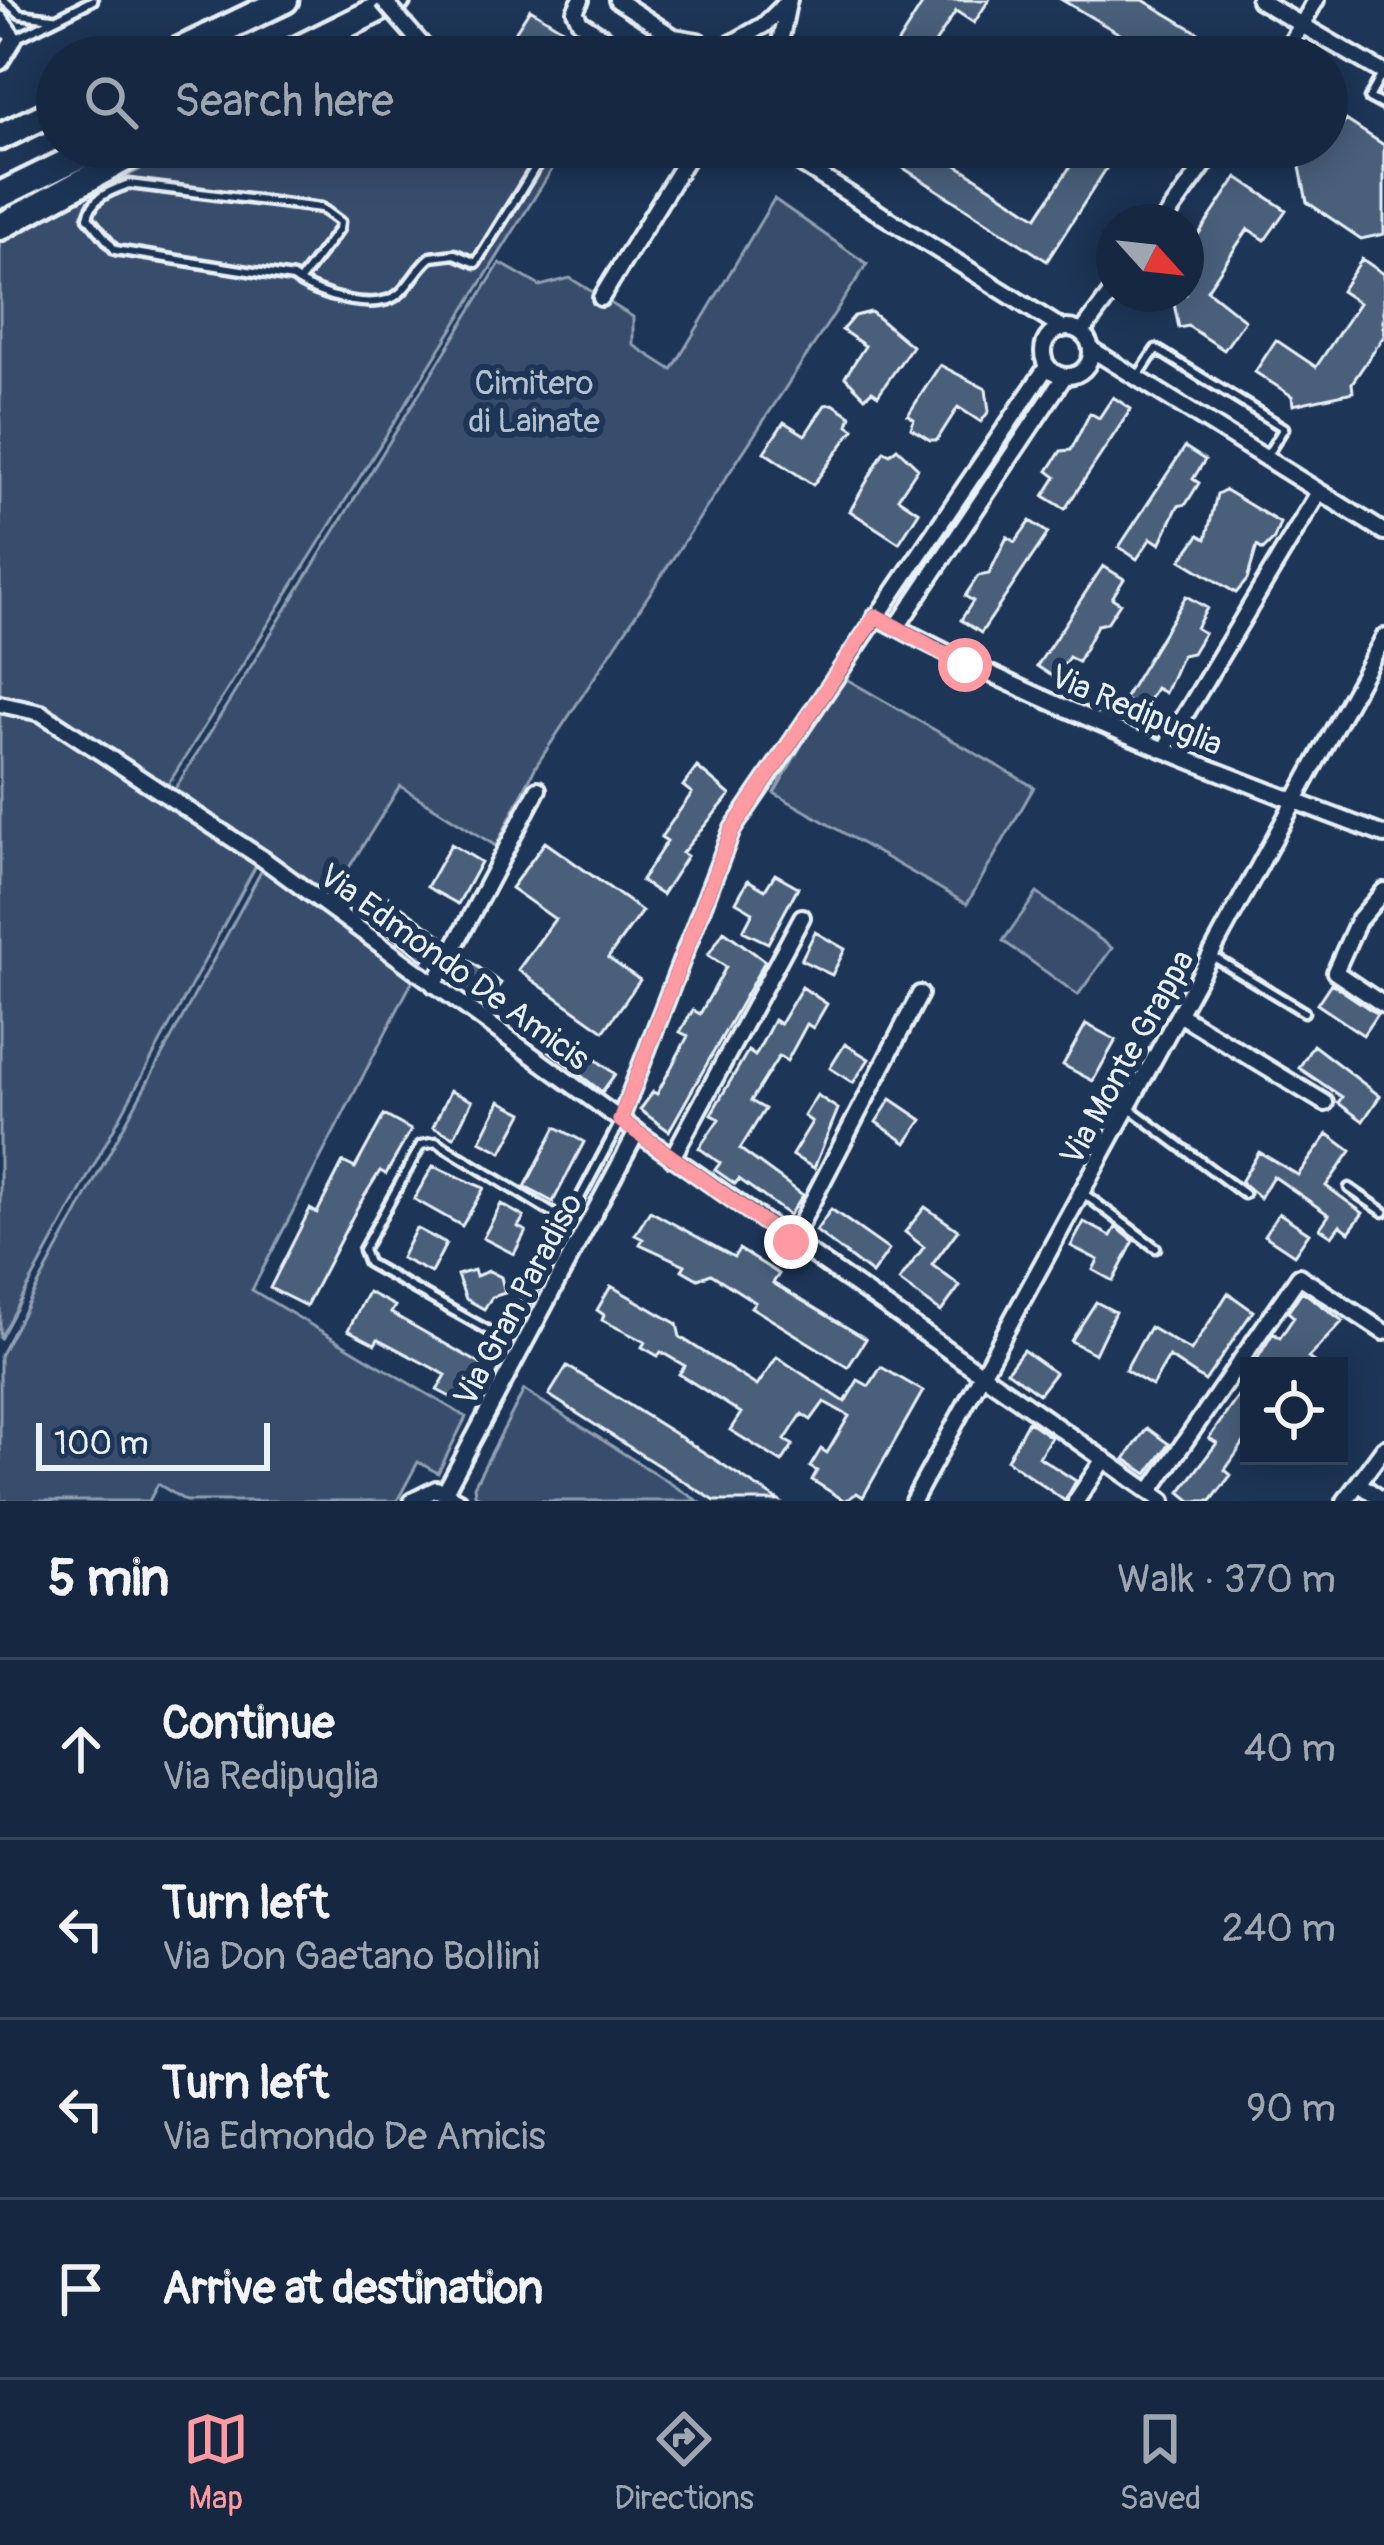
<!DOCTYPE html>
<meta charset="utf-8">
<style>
:root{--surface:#162841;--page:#23344c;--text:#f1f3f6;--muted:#9ea6b1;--line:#35445a;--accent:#ff9aa2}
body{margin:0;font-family:Pangolin,sans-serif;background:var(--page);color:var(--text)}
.controls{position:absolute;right:36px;bottom:36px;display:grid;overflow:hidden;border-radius:0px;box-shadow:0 6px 30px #0003}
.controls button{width:108px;height:108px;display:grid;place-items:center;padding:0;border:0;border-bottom:3px solid var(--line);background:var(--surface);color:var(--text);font:60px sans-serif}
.compass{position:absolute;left:1096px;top:204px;width:108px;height:108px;border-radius:50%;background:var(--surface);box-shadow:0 6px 30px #0003;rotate:117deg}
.scale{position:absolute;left:36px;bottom:30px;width:234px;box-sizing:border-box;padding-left:12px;border:6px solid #e8f1f8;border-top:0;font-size:33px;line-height:42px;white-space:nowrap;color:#e8f1f8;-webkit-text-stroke:9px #1d3557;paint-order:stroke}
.stop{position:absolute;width:36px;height:36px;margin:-27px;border:9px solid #ff9aa2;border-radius:50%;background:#fff}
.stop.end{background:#ff9aa2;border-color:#fff;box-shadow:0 3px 12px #0008}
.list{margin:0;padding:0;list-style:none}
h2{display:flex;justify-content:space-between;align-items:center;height:156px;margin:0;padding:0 48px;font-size:51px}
h2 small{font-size:39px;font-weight:400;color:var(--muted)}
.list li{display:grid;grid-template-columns:78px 1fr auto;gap:36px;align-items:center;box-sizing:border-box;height:180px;padding:0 48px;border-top:3px solid var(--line)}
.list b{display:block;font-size:45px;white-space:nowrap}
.list p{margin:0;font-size:39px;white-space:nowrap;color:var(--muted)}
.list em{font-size:39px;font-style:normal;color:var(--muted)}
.icon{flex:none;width:66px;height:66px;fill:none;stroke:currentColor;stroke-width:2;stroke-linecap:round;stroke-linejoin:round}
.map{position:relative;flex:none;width:1384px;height:1501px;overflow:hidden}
.search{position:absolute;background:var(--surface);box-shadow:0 6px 30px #0003;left:36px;right:36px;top:36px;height:132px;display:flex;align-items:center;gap:30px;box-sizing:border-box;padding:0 42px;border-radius:66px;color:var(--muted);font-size:45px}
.sheet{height:876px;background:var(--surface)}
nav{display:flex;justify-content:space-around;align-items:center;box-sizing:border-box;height:168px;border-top:3px solid var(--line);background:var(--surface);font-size:33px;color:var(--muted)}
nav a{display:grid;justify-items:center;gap:6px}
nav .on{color:var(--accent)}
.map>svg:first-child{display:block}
.green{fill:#374d6c;stroke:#909fb2;stroke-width:3}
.building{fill:#495e7a;stroke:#e8f1f8;stroke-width:3}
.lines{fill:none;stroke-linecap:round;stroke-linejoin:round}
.lane-casing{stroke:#e8f1f8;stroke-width:15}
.street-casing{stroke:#e8f1f8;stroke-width:22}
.highway-casing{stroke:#e8f1f8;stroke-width:33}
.lane{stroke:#1d3557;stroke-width:6}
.street{stroke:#1d3557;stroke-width:14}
.highway{stroke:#1d3557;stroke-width:24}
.street-bridge-casing{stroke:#e8f1f8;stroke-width:22;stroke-linecap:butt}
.street-bridge{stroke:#1d3557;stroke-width:14}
.route{stroke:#ff9aa2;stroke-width:15}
.labels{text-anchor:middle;stroke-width:12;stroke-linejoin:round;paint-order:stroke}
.park-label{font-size:33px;fill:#b3c0ce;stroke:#1d3557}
.street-label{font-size:33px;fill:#e8f1f8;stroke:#1d3557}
</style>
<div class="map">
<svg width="1384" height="1501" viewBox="0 0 1384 1501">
<rect width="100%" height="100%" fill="#1d3557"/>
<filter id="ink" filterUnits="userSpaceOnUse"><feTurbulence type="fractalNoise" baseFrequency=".00833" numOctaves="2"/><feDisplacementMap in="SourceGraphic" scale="24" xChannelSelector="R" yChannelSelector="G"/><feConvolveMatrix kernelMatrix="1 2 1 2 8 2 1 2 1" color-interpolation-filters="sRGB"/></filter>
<g filter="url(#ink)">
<path class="green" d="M184 147H566L161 796 258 862 0 1339V241Z
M774 199 867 264 536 766 496 846 400 786 330 898 175 789 500 263 540 286 570 278 633 317V345L672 370Z
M841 676 1034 787 967 904 774 793Z
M264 866 415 976 252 1290 466 1417 438 1473 418 1462 397 1501H186L158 1484 149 1501H0V1356Z
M1037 893 1112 948 1078 995 1003 941Z
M524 1390 698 1501H486L475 1494 474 1486Z"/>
<path class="building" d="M925 0H989L974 23 956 11 926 57H889Z
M1062 0H1143L1239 57H1159Z
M530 9 608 57 503 51Z
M1346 120 1384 145V234L1361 239 1307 202 1296 147H1327V133L1339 130Z
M871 147H929L1037 217 1083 147H1120L1047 261Z
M1237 177 1286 210 1265 240 1248 229 1207 290 1245 320 1224 350 1188 326 1179 328 1172 294H1186V253Z
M1362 259 1384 274V336L1352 383 1353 392 1293 405 1292 396 1255 372 1276 340 1316 367 1359 303 1341 291Z
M871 312 912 346 878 395 872 391 865 397 845 377 865 346 842 330 854 316Z
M940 365 986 389 989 411 981 422 958 407 937 440H930L911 428 914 419 908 415Z
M1113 397 1131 409 1065 509 1044 496 1056 477 1048 471 1061 451 1071 450 1090 413 1099 418Z
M833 404 851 416 848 425 854 429 813 485 764 452 784 422 805 435 825 405Z
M1185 447 1205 460 1193 479 1199 483 1186 504 1178 506 1160 544 1151 538 1137 559 1119 547Z
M897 448 918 468 898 498 919 512 899 543 850 511 884 451 890 454Z
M1225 490 1280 523 1274 539 1263 550 1257 546 1247 580 1236 593 1181 560 1199 535 1206 539 1217 494Z
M1030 521 1048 533 981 633 961 620 973 601 965 596 978 576 989 574 1007 537 1015 542Z
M1103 566 1124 579 1112 598 1120 603 1107 623 1097 625 1078 662 1069 657 1055 678 1037 666Z
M1186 596 1207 608 1196 628 1204 633 1192 653 1182 655 1165 693 1156 688 1143 710 1124 699Z
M697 767 730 795 682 853 687 856 662 895 641 881 667 841 661 837 692 793 683 786Z
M545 842 642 911 608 958 640 980 604 1031 518 970 555 919 511 888Z
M451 844 481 862 458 904 427 887Z
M775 874 798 887 768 943 743 931 753 912 736 902 748 880 765 890Z
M387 896 441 935 423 960 369 919Z
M724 931 765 961 669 1131 640 1110 653 1092 657 1094 688 1036 680 1032 693 1010 700 1014 726 967 708 955Z
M815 932 845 949 832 975 801 960Z
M464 957 501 983 488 1001 451 976Z
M1331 983 1377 1014 1363 1035 1317 1004Z
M802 987 827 1004 813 1028 807 1024 787 1061 779 1056 751 1101 765 1109 740 1149 803 1195 789 1215 739 1179 735 1184 715 1170 720 1163 699 1148 719 1119 711 1114 748 1051 755 1056 774 1020 780 1024Z
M1086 1024 1116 1040 1093 1081 1063 1065Z
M561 1033 615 1074 602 1092 549 1051Z
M845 1044 869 1059 853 1083 830 1068Z
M1313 1045 1380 1096 1363 1121 1338 1103 1342 1097 1299 1068Z
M450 1091 472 1101 454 1137 433 1127Z
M817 1095 838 1109 814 1168 792 1155 812 1122 804 1116Z
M891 1099 922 1120 906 1143 876 1122Z
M500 1101 523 1113 502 1152 480 1141Z
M384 1115 411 1130 386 1174 380 1171 357 1208 306 1306 270 1288 310 1209 317 1213 343 1162 355 1168Z
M556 1127 584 1142 553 1202 525 1187Z
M1328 1134 1351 1151 1326 1186 1363 1213 1349 1232 1340 1225 1332 1236 1320 1228 1329 1215 1273 1176 1260 1198 1241 1182 1259 1152 1298 1175Z
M433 1166 484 1188 462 1226 414 1199Z
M501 1204 524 1217 518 1227 526 1231 514 1254 483 1238Z
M925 1207 958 1230 932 1265 960 1286 941 1312 899 1281 924 1247 905 1232Z
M831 1209 889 1250 872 1274 816 1231Z
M650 1211 734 1257 739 1249 779 1274 773 1283 866 1339 848 1367 751 1307 755 1302 711 1274 698 1279 682 1270 685 1265 640 1244 643 1239 635 1235Z
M1279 1213 1309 1233 1294 1255 1264 1235Z
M1084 1222 1111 1236 1116 1227 1134 1241 1113 1281 1093 1270 1098 1260 1071 1246Z
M416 1228 446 1244 431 1273 401 1258Z
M474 1270 476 1276 489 1271 501 1277 505 1293 492 1297 484 1309 466 1299 457 1275Z
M611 1286 677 1324 680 1337 757 1386 777 1357 845 1402 858 1380 869 1386 881 1367 923 1391 863 1497 857 1493 845 1501 812 1480 817 1471 810 1467 821 1449 827 1453 849 1416 824 1402 811 1420 802 1414 785 1440 793 1445 782 1462 730 1430 741 1413 679 1374 685 1366 661 1352 658 1356 642 1347 645 1342 602 1320 604 1315 597 1310Z
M1302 1291 1343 1321 1308 1358 1320 1366H1253L1273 1333 1280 1338 1294 1317 1288 1312Z
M368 1292 395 1306 391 1313 484 1366 464 1404 437 1390 446 1375 378 1339 375 1344 348 1330Z
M1228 1293 1253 1311 1205 1381 1169 1357 1152 1386 1125 1370 1150 1327 1191 1351Z
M1096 1302 1115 1312 1095 1354 1071 1341Z
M1023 1350 1055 1373 1039 1394 1007 1371Z
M567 1366 677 1435 779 1501H715L648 1459 549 1395Z
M1249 1381V1435L1225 1470 1231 1475 1211 1501H1191L1180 1492 1217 1443 1209 1438Z
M1028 1421 1051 1437 1039 1457 1076 1481 1065 1501 1007 1460Z
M1147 1428 1169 1444 1147 1474 1125 1459Z"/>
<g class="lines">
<g class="lane-casing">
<path id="lane" d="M4 0 20 14 53 18
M17 38 93 0
M1381 76 1369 98 1384 106
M299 282 339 229 340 222 321 208 129 184C110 191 93 196 88 217L115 250 293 278C315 295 377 314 400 293 412 282 418 267 431 257L455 254 476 263 548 147
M1138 376 1156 349 1284 428 1267 455
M1212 956 1304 1012
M1129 1108 1244 1194
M1349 1188 1384 1212
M1083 1193 1156 1248
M567 1222 436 1142 421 1145 363 1250 368 1263 491 1332H509L619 1124"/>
</g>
<g class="street-casing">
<path id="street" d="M581 0 575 11 580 22 634 57
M617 0 674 37 698 41 714 52
M1259 0 1384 73
M0 19 14 39 0 62
M737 43 769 57
M711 55 764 25 789 0
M670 57 674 37
M777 57 788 3
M1283 57 1316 0
M774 147 1063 329
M1163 222 1217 147
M601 298 694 147
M1043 352a24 24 0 1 1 48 0a24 24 0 1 1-48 0Z
M1083 331 1114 289
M1091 349 1384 532
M876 616C1038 704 1211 770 1384 835
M897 627 1064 377
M0 704 41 713 263 859 637 1132 1163 1501
M1164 750 1319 492
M1384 891 1358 921 1335 972 1384 1005
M434 985 538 789
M1180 1015 1325 1103
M620 1120 732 830 1046 368
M672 1158 802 917
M791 1242 920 994
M1358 1483 1384 1501
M445 1492 637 1132
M1150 1492 1299 1276 1384 1332
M412 1501 436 1489 459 1501
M913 1501 1384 637
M1076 1501 1104 1459
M1345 1501 1384 1448"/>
</g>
<g class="highway-casing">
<path id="highway" d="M166 57 285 0
M282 57 397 0
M0 137 57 110
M0 195 98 147
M0 227 146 147"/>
</g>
<use href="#lane" class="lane"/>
<use href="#street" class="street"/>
<use href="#highway" class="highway"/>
<g class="street-bridge-casing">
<path id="street-bridge" d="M383 0 432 56"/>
</g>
<use href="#street-bridge" class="street-bridge"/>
</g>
</g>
<g class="lines" filter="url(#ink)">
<path class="route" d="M791 1242 620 1120 732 830 876 616 965 665"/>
</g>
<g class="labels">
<g class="park-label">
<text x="534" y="394">Cimitero<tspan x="534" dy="38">di Lainate</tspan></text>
</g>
<g class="street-label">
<text transform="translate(1137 709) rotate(23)" y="12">Via Redipuglia</text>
<text transform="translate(455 966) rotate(36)" y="12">Via Edmondo De Amicis</text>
<text transform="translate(1126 1057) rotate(-61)" y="12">Via Monte Grappa</text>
<text transform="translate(517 1299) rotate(-62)" y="12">Via Gran Paradiso</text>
</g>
</g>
</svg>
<div class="controls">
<button><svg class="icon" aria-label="locate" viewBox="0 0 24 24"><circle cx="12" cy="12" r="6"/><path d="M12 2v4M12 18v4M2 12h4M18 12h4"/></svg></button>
</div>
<svg class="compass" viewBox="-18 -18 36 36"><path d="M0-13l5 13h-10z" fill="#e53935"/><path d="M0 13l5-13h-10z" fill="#9ea6b1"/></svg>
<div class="scale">100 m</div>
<div class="stop" style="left:965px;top:665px"></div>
<div class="stop end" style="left:791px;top:1242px"></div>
<div class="search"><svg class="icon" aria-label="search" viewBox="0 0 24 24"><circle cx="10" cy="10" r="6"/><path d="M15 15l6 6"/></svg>Search here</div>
</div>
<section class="sheet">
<h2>5 min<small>Walk · 370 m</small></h2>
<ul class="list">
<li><svg class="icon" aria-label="ahead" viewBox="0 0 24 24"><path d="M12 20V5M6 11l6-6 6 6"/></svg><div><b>Continue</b><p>Via Redipuglia</p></div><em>40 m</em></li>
<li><svg class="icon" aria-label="left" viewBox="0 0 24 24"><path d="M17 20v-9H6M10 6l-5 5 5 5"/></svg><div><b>Turn left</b><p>Via Don Gaetano Bollini</p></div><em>240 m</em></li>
<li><svg class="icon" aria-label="left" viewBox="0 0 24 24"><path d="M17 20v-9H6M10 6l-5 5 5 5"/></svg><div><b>Turn left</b><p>Via Edmondo De Amicis</p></div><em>90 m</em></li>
<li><svg class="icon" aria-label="arrive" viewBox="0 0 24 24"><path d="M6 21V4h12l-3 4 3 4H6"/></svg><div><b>Arrive at destination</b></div></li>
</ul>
</section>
<nav>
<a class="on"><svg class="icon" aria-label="map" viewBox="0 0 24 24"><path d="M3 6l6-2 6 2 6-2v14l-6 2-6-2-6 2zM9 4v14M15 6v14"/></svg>Map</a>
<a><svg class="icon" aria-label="directions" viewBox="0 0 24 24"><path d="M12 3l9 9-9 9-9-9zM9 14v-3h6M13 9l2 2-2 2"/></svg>Directions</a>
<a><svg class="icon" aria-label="saved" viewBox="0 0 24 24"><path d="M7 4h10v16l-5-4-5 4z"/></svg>Saved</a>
</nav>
